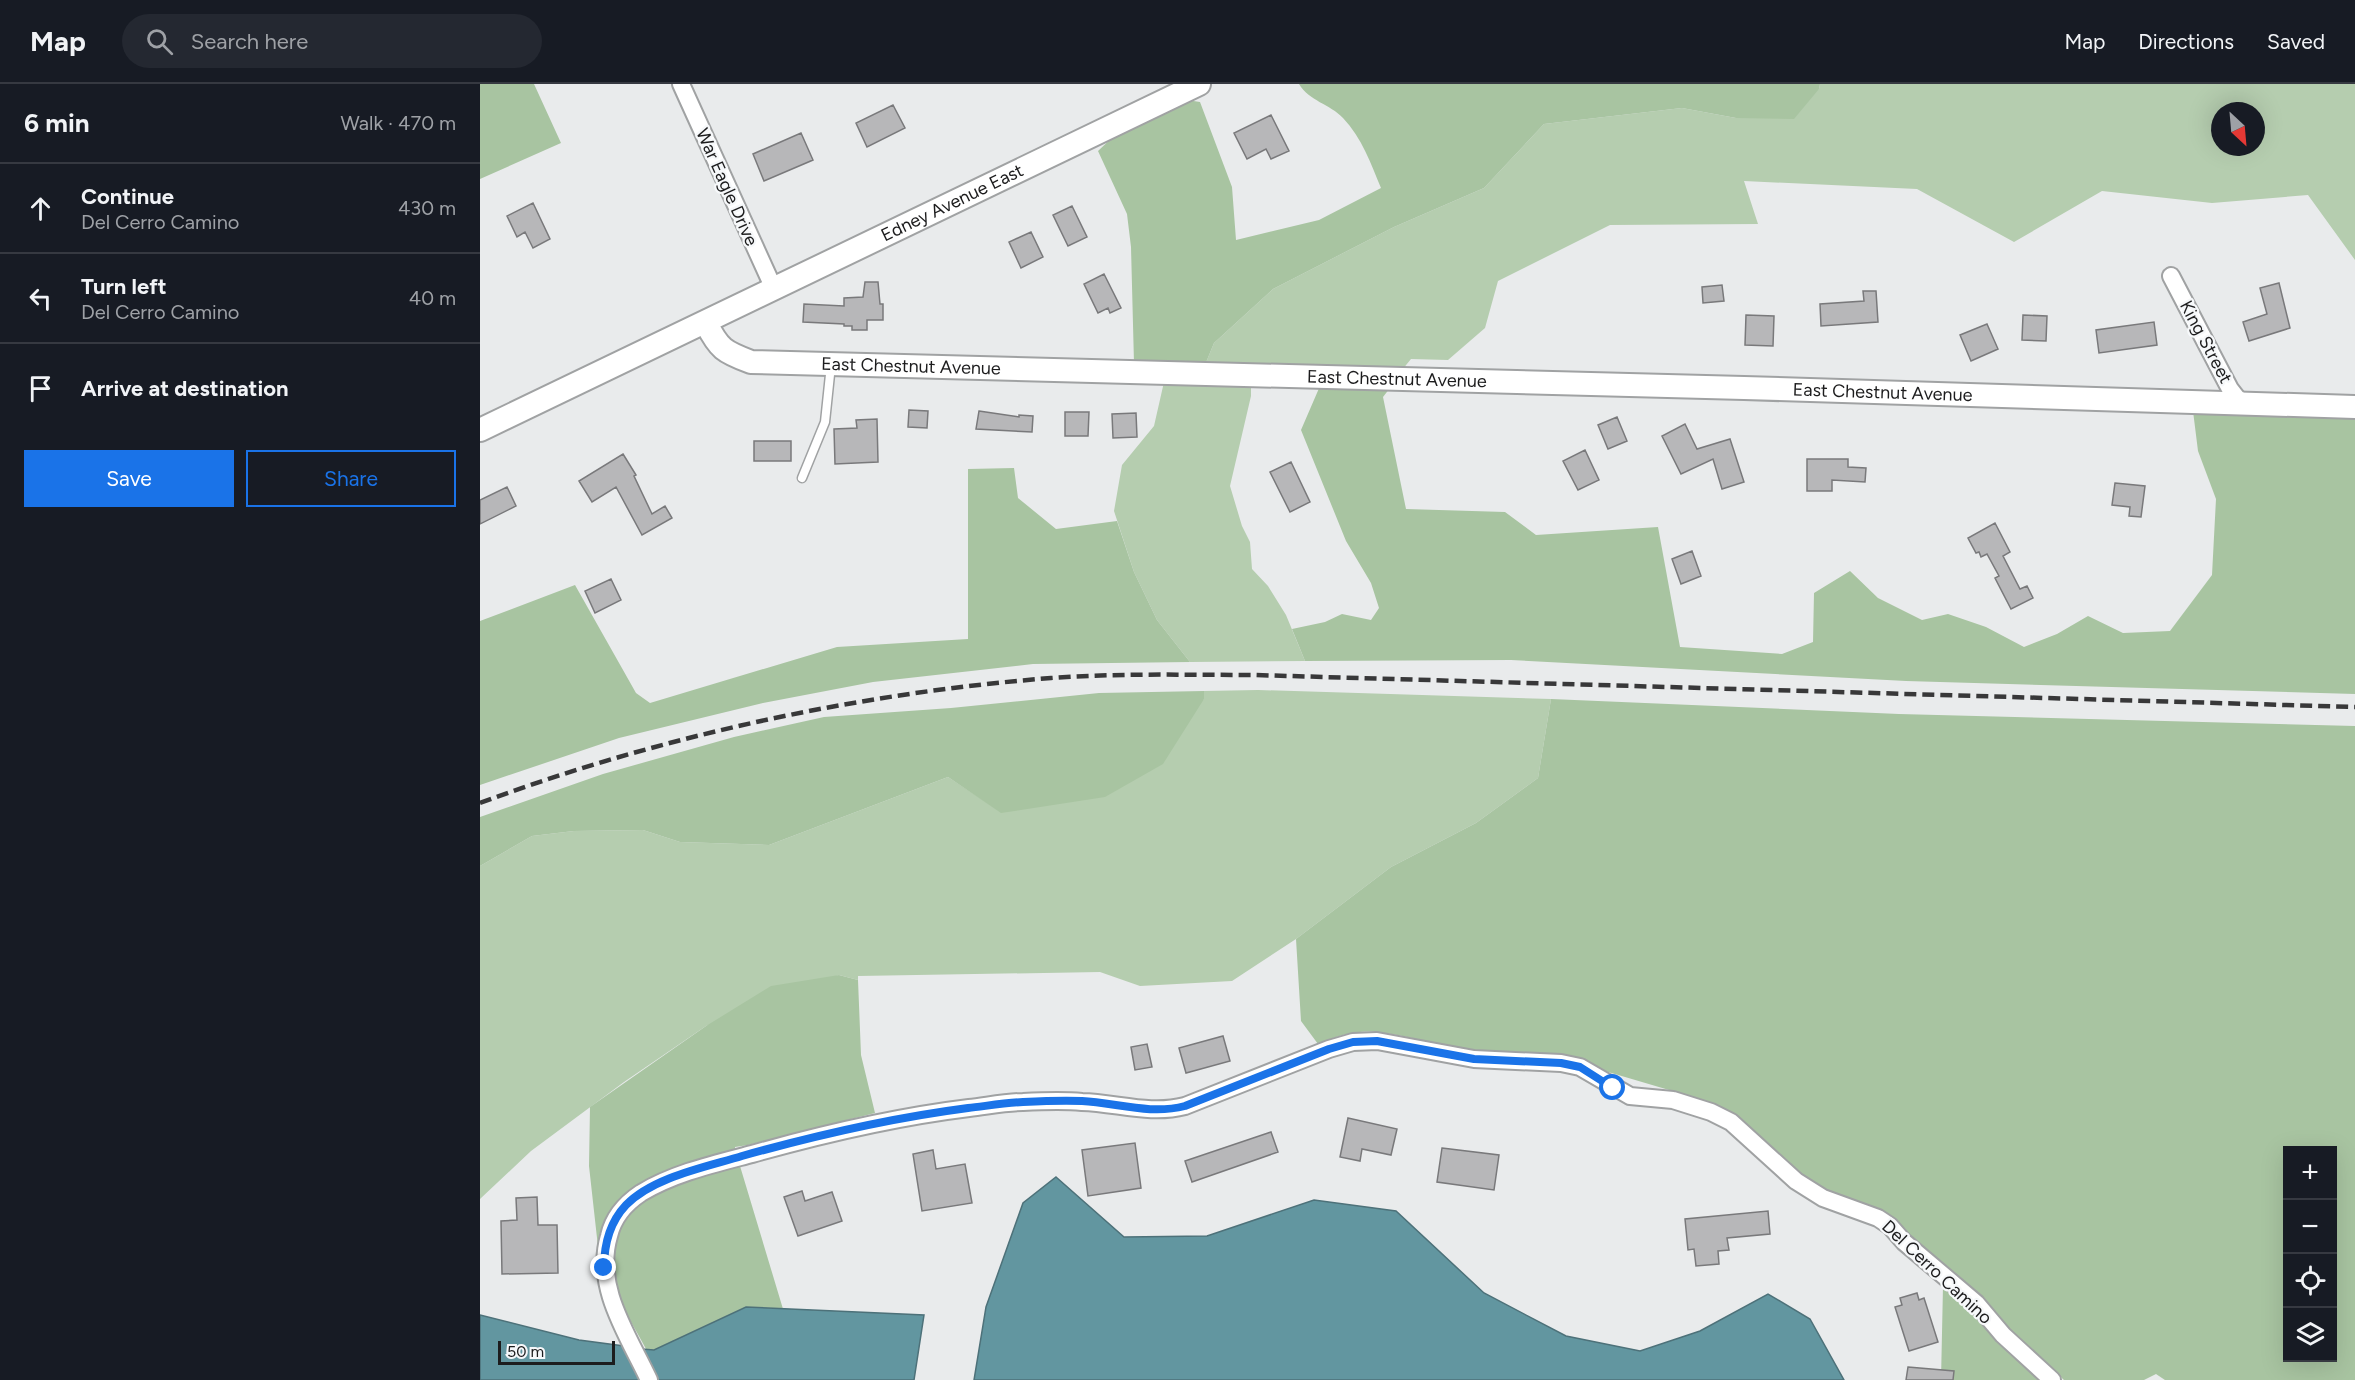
<!DOCTYPE html>
<meta charset="utf-8">
<style>
:root{--surface:#171b24;--page:#242831;--text:#f1f3f6;--muted:#9ea1a6;--line:#363941;--accent:#1a73e8}
body{margin:0;font-family:Figtree,sans-serif;background:var(--page);color:var(--text)}
.controls{position:absolute;right:18px;bottom:18px;display:grid;overflow:hidden;border-radius:0px;box-shadow:0 6px 24px #0002}
.controls button{width:54px;height:54px;display:grid;place-items:center;padding:0;border:0;border-bottom:2px solid var(--line);background:var(--surface);color:var(--text);font:30px sans-serif}
.compass{position:absolute;left:1731px;top:18px;width:54px;height:54px;border-radius:50%;background:var(--surface);box-shadow:0 6px 24px #0002;rotate:154deg}
.scale{position:absolute;left:18px;bottom:15px;width:117px;box-sizing:border-box;padding-left:6px;border:3px solid #1c1c1d;border-top:0;font-size:16px;line-height:21px;white-space:nowrap;color:#1c1c1d;-webkit-text-stroke:4px #f6f8fa;paint-order:stroke}
.stop{position:absolute;width:18px;height:18px;margin:-14px;border:4px solid #1a73e8;border-radius:50%;background:#fff}
.stop.end{background:#1a73e8;border-color:#fff;box-shadow:0 2px 6px #0008}
.list{margin:0;padding:0;list-style:none}
h2{display:flex;justify-content:space-between;align-items:center;height:78px;margin:0;padding:0 24px;font-size:26px}
h2 small{font-size:20px;font-weight:400;color:var(--muted)}
.list li{display:grid;grid-template-columns:39px 1fr auto;gap:18px;align-items:center;box-sizing:border-box;height:90px;padding:0 24px;border-top:2px solid var(--line)}
.list b{display:block;font-size:22px;white-space:nowrap}
.list p{margin:0;font-size:20px;white-space:nowrap;color:var(--muted)}
.list em{font-size:20px;font-style:normal;color:var(--muted)}
.actions{display:flex;gap:12px;padding:18px 24px}
.actions a{flex:1;padding:14px 0;border:2px solid var(--accent);border-radius:0px;text-align:center;font-size:21px;color:var(--accent)}
.actions .main{background:var(--accent);color:#fff}
.icon{flex:none;width:33px;height:33px;fill:none;stroke:currentColor;stroke-width:2;stroke-linecap:round;stroke-linejoin:round}
.map{position:relative;flex:none;width:1875px;height:1296px;overflow:hidden}
header{display:flex;align-items:center;gap:36px;box-sizing:border-box;height:84px;padding:0 30px;background:var(--surface);border-bottom:2px solid var(--line)}
header strong{font-size:28px}
nav{display:flex;gap:33px;margin-inline-start:auto;font-size:21px}
.search{width:420px;height:54px;background:var(--page);display:flex;align-items:center;gap:15px;box-sizing:border-box;padding:0 21px;border-radius:33px;color:var(--muted);font-size:22px}
main{display:flex}
aside{flex:1;background:var(--surface)}
.map>svg:first-child{display:block}
.green{fill:#b5cdaf;fill-rule:evenodd}
.forest{fill:#a8c4a1;fill-rule:evenodd}
.water{fill:#6296a0;stroke:#4d7179;stroke-width:1.5}
.building{fill:#b7b7b9;stroke:#79797b;stroke-width:1.5}
.lines{fill:none;stroke-linecap:round;stroke-linejoin:round}
.lane-casing{stroke:#a0a2a3;stroke-width:11}
.street-casing{stroke:#a0a2a3;stroke-width:20}
.secondary-casing{stroke:#a0a2a3;stroke-width:26}
.lane{stroke:#fff;stroke-width:8}
.street{stroke:#fff;stroke-width:16}
.secondary{stroke:#fff;stroke-width:22}
.rail{stroke:#383839;stroke-width:4.5;stroke-dasharray:12 6;stroke-linecap:butt}
.route{stroke:#1a73e8;stroke-width:8}
.labels{text-anchor:middle;stroke-width:4.5;stroke-linejoin:round;paint-order:stroke}
.street-label{font-size:18px;fill:#1c1c1d;stroke:#f6f8fa}
</style>
<header>
<strong>Map</strong>
<div class="search"><svg class="icon" aria-label="search" viewBox="0 0 24 24"><circle cx="10" cy="10" r="6"/><path d="M15 15l6 6"/></svg>Search here</div>
<nav><a>Map</a><a>Directions</a><a>Saved</a></nav>
</header>
<main>
<aside>
<h2>6 min<small>Walk · 470 m</small></h2>
<ul class="list">
<li><svg class="icon" aria-label="ahead" viewBox="0 0 24 24"><path d="M12 20V5M6 11l6-6 6 6"/></svg><div><b>Continue</b><p>Del Cerro Camino</p></div><em>430 m</em></li>
<li><svg class="icon" aria-label="left" viewBox="0 0 24 24"><path d="M17 20v-9H6M10 6l-5 5 5 5"/></svg><div><b>Turn left</b><p>Del Cerro Camino</p></div><em>40 m</em></li>
<li><svg class="icon" aria-label="arrive" viewBox="0 0 24 24"><path d="M6 21V4h12l-3 4 3 4H6"/></svg><div><b>Arrive at destination</b></div></li>
</ul>
<div class="actions"><a class="main">Save</a><a>Share</a></div>
</aside>
<div class="map">
<svg width="1875" height="1296" viewBox="0 0 1875 1296">
<rect width="100%" height="100%" fill="#e9ebec"/>
<path class="green" d="M1340 0H1875V176L1828 111 1732 119 1622 107 1534 158 1437 105 1264 97 1278 140 1130 141 1018 197 1005 244 968 276 931 275 922 286 725 281 734 259 793 205 914 143 1004 104 1064 40 1202 24 1256 34 1339 5ZM1740 27H1776V63H1740Z
M684 298 771 300V312L750 402 762 442 770 458 772 485 788 502 806 531 825 577 710 578 677 536 654 488 634 427 642 381 674 342Z
M778 606 1071 615 1058 694 996 739 911 783 816 855 752 897 660 902 620 888 378 892V896L359 891 226 942 144 998 51 1067 0 1115V782L52 752 94 747 163 746 200 758 289 761 468 693 521 728 724 615V607Z"/>
<path class="forest" d="M0 0H54L81 59 0 95Z
M819 0H1340L1339 5 1314 35 1256 34 1202 24 1064 40 1004 104 914 143 793 205 734 259 725 281 654 279 651 163 647 130 618 67 636 50 707 16 720 18 752 103 756 156 839 136 901 104C891 80 882 54 863 34 850 20 829 17 819 0Z
M840 302 910 304 903 313 926 425 1025 428 1056 451 1178 443 1200 563 1302 570 1333 558 1334 509 1370 487 1398 514 1442 536 1468 530 1506 543 1544 563 1577 550 1608 532 1643 549 1690 547 1732 491 1736 415 1718 367 1713 327 1764 328 1770 332 1771 329 1875 332V610L1426 597 1031 576 825 577 812 545 845 538 862 530 891 536 899 524 891 499 866 457 821 346Z
M534 384 538 414 576 445 637 437 654 488 677 536 710 578 553 580 393 598 283 619 139 654 0 701V537L95 501 156 609 170 619 357 563 488 555V385Z
M724 607V615L683 680 625 713 521 729 468 693 289 761 200 758 163 746 94 747 52 752 0 782V733L123 690 254 653 344 633 471 624 619 609Z
M1071 615 1419 630 1875 642V1296H1685L1676 1290 1664 1296H1584L1529 1245 1500 1212 1429 1152 1413 1135 1399 1126 1348 1107 1314 1085 1254 1030 1233 1019 1118 985C1076 960 1037 973 992 966 960 962 928 951 896 948 877 946 856 952 838 960L821 937 816 855 911 783 996 739 1058 694ZM1808 1066H1852V1274H1808Z
M359 891 378 896 381 971 395 1029 268 1061 255 1063V1065C196 1082 132 1093 118 1163L109 1082 110 1023 226 942 291 902Z
M260 1082 303 1225 266 1223 174 1266 166 1265C157 1247 143 1227 137 1207 132 1193 132 1177 135 1162 145 1107 215 1095 260 1082Z
M1458 1197C1494 1228 1526 1264 1561 1296H1461L1463 1202Z"/>
<path class="water" d="M576 1093 644 1153 727 1152 834 1116 916 1127 1004 1209 1086 1252 1160 1267 1220 1247 1288 1210 1330 1235 1364 1296H494L506 1223 543 1119Z
M266 1223 444 1231 434 1296H178L163 1265 174 1266Z
M0 1231 99 1256 144 1262 160 1296H0Z"/>
<path class="building" d="M413 21 425 44 387 63 376 39Z
M791 31 809 67 791 75 786 65 767 75 754 49Z
M321 49 333 76 284 97 273 70Z
M53 119 70 155 53 164 45 148 37 153 27 132Z
M592 122 607 153 588 162 573 131Z
M551 148 563 173 541 184 529 158Z
M624 190 641 224 630 229 628 224 618 229 604 200Z
M385 198H398L400 220H403V236H387V246H372V242H364V240L323 238 324 220 364 222V214L383 213Z
M1799 199 1810 244 1769 257 1763 238 1787 230 1780 204Z
M1242 201 1244 217 1223 219 1222 203Z
M1383 207H1396L1398 238 1341 242 1340 220 1384 217Z
M1266 231 1294 232 1293 262 1265 261Z
M1543 231 1567 232 1566 257 1542 256Z
M1674 238 1677 261 1619 269 1616 246Z
M1507 240 1518 265 1491 277 1480 251Z
M429 326 448 327 447 344 428 343Z
M499 327 539 333V331L553 332 552 348 496 345Z
M585 328H609L608 352H585Z
M656 329 657 353 633 354 632 330Z
M1137 333 1147 357 1128 365 1118 341Z
M397 335 398 378 355 380 354 345 377 344 376 336Z
M1205 340 1217 365 1250 355 1264 398 1242 405 1233 375 1201 390 1182 352Z
M274 357H311V377H274Z
M1105 366 1119 396 1098 406 1083 377Z
M143 370 156 391 154 392 172 430 185 422 192 434 162 451 136 403 112 418 99 397Z
M1327 375H1368V383L1386 384 1385 398 1352 396V407H1327Z
M811 378 830 418 810 428 790 388Z
M1635 399 1665 402 1661 433 1649 432 1650 423 1632 421Z
M27 403 36 422 0 440V416Z
M1515 439 1530 468 1523 472 1540 505 1547 502 1553 514 1531 525 1515 494 1519 492 1507 470 1501 473 1499 468 1496 469 1488 454Z
M1212 467 1221 492 1201 500 1192 475Z
M131 495 141 516 115 529 105 507Z
M743 952 750 977 706 989 699 964Z
M667 960 672 983 655 986 651 963Z
M868 1034 917 1045 911 1071 882 1065 880 1077 860 1073Z
M791 1048 798 1068 712 1098 705 1077Z
M655 1059 661 1104 608 1112 602 1066Z
M962 1064 1019 1071 1014 1106 957 1098Z
M453 1066 456 1085 485 1080 492 1119 442 1127 433 1070Z
M322 1107 325 1117 352 1108 362 1137 318 1152 304 1113Z
M57 1113 58 1141H77L78 1189 22 1190 21 1137 37 1136 36 1114Z
M1288 1127 1290 1150 1247 1154 1249 1166 1238 1167 1239 1180 1216 1182 1214 1165 1208 1166 1205 1135Z
M1437 1209 1439 1216 1444 1214 1458 1258 1429 1267 1415 1223 1422 1221 1420 1214Z
M1428 1283 1474 1287 1473 1296H1426Z"/>
<g class="lines">
<g class="lane-casing">
<path id="lane" d="M322 394 345 338 351 281"/>
</g>
<g class="street-casing">
<path id="street" d="M201 0 294 205
M1691 192 1750 305 1757 314 1766 320
M169 1296C148 1251 114 1203 129 1152 133 1134 146 1119 161 1109 194 1089 234 1080 272 1070 343 1050 415 1033 489 1024 507 1022 525 1018 543 1018 562 1017 582 1016 602 1018 637 1019 670 1031 705 1022L849 965 873 958 897 957 994 975 1081 979 1100 983 1150 1012 1193 1016 1231 1028 1251 1038 1316 1097 1343 1114 1398 1134 1410 1142 1424 1158 1496 1219 1523 1251 1572 1296"/>
</g>
<g class="secondary-casing">
<g id="secondary">
<path id="s1" d="M226 239C239 265 244 268 271 278L1264 304 1875 323"/>
<path id="s2" d="M0 346 719 0"/>
</g>
</g>
<use href="#lane" class="lane"/>
<use href="#street" class="street"/>
<use href="#secondary" class="secondary"/>
<path class="rail" d="M0 719C180 652 379 609 571 594 639 589 707 591 775 591L1875 623"/>
</g>
<g class="lines">
<path class="route" d="M124 1184C124 1162 130 1138 146 1121 173 1093 226 1083 262 1072 337 1051 411 1034 488 1024 506 1022 525 1019 543 1018 562 1017 582 1016 602 1017 637 1019 670 1031 705 1022L849 965 873 958 897 957 994 975 1081 979 1100 983 1133 1004"/>
</g>
<g class="labels">
<g class="street-label">
<text transform="translate(247 103) rotate(66)" y="6">War Eagle Drive</text>
<text dy="6" stroke="none"><textPath href="#s2" startOffset="524">Edney Avenue East</textPath></text>
<text transform="translate(1726 258) rotate(62)" y="6">King Street</text>
<text dy="6" stroke="none"><textPath href="#s1" startOffset="222">East Chestnut Avenue</textPath></text>
<text dy="6" stroke="none"><textPath href="#s1" startOffset="708">East Chestnut Avenue</textPath></text>
<text dy="6" stroke="none"><textPath href="#s1" startOffset="1194">East Chestnut Avenue</textPath></text>
<text transform="translate(1457 1188) rotate(43)" y="6">Del Cerro Camino</text>
</g>
</g>
</svg>
<div class="controls">
<button>+</button>
<button>−</button>
<button><svg class="icon" aria-label="locate" viewBox="0 0 24 24"><circle cx="12" cy="12" r="6"/><path d="M12 2v4M12 18v4M2 12h4M18 12h4"/></svg></button>
<button><svg class="icon" aria-label="layers" viewBox="0 0 24 24"><path d="M12 4l9 5-9 5-9-5zM3 14l9 5 9-5"/></svg></button>
</div>
<svg class="compass" viewBox="-18 -18 36 36"><path d="M0-13l5 13h-10z" fill="#e53935"/><path d="M0 13l5-13h-10z" fill="#9ea1a6"/></svg>
<div class="scale">50 m</div>
<div class="stop" style="left:1133px;top:1004px"></div>
<div class="stop end" style="left:124px;top:1184px"></div>
</div>
</main>
